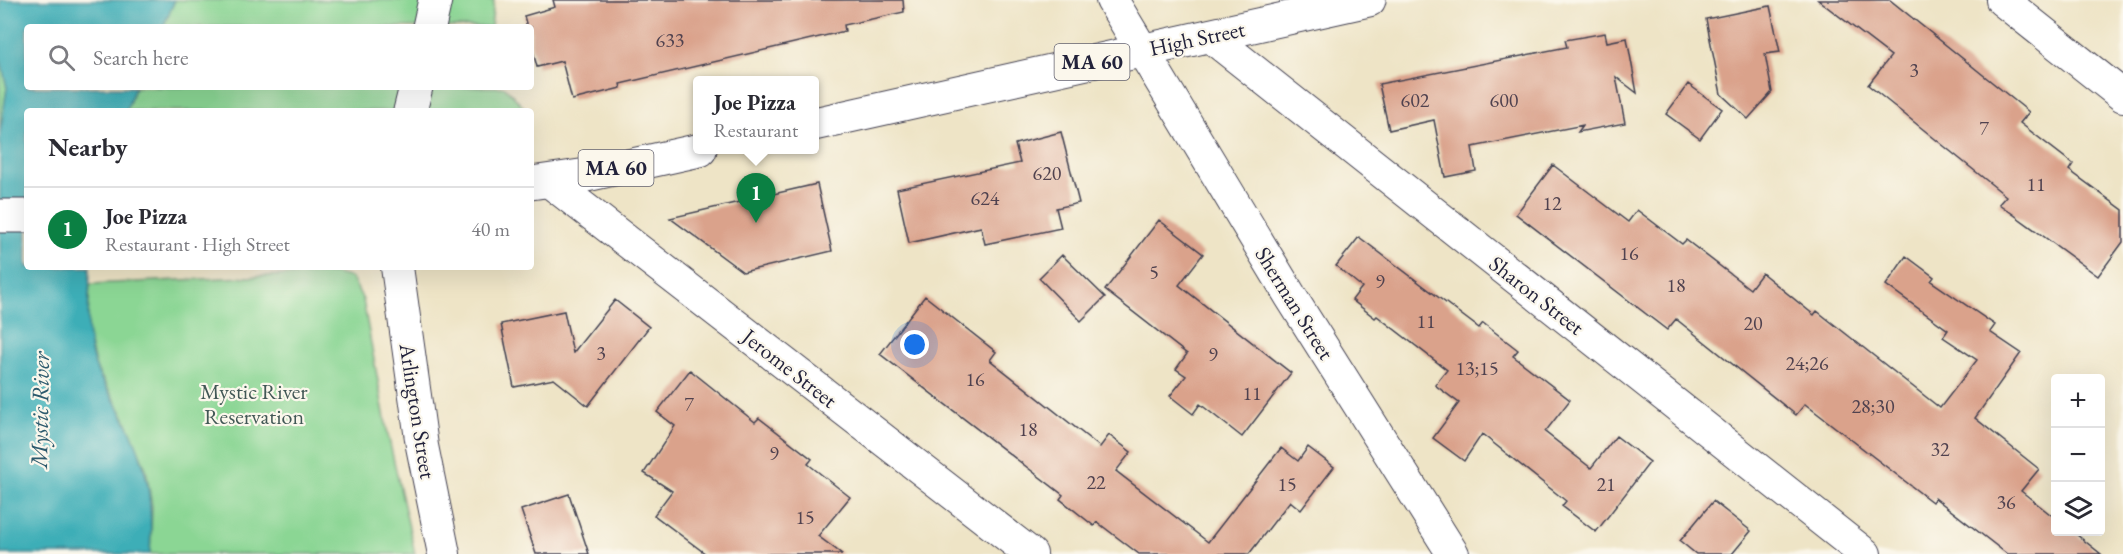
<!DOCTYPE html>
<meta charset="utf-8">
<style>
:root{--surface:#fff;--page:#f7f7f7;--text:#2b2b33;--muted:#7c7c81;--line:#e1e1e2;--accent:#0b8043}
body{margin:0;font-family:"EB Garamond",serif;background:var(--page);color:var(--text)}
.controls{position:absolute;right:18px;bottom:18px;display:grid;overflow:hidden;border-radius:6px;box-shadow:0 6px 24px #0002}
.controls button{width:54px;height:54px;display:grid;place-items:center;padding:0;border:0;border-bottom:2px solid var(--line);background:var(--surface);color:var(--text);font:30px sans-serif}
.you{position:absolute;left:915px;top:345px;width:21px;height:21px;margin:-15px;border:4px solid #fff;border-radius:50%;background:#1a73e8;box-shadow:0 0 0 9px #1a73e833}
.badge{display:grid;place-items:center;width:39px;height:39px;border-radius:50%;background:var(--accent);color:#fff;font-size:20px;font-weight:700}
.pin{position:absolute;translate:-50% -50px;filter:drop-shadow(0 2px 3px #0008)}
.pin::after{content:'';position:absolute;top:32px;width:21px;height:18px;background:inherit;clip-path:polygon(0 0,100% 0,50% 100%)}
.popup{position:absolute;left:693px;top:76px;width:126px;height:78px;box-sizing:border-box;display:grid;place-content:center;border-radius:6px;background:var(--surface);filter:drop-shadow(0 2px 4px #0005);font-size:20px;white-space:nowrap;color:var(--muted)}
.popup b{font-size:22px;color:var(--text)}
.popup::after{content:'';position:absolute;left:50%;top:100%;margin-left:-12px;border:12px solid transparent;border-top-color:var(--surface)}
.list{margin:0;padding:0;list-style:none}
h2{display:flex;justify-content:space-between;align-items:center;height:78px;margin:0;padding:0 24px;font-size:26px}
h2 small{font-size:20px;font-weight:400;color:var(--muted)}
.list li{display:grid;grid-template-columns:39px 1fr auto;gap:18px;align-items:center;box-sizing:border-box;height:84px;padding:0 24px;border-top:2px solid var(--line)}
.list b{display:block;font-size:22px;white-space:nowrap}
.list p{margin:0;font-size:20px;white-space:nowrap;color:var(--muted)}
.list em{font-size:20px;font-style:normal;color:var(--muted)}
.icon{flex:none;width:33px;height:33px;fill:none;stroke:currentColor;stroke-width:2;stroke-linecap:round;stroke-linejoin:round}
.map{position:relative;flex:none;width:2123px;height:554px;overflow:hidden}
.search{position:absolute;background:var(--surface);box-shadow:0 6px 24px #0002;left:24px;top:24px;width:510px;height:66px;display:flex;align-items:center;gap:15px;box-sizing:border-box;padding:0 21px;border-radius:6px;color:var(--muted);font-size:22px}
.panel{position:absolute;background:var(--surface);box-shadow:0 6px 24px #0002;left:24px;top:108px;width:510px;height:162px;border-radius:6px}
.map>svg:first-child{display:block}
.green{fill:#8bd694;stroke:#567c68;stroke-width:1.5}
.water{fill:#3daeb7;stroke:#306879;stroke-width:1.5}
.building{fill:#daa28b}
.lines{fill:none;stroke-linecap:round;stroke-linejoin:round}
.street-casing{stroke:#413f50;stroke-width:34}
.secondary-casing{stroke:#413f50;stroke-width:35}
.primary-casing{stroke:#413f50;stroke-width:35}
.street{stroke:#fff;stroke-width:32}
.secondary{stroke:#fff;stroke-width:33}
.primary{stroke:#fff;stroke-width:33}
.labels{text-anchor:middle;stroke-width:4.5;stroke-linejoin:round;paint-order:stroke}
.number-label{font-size:20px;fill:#50424f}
.shield{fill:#fbf7ec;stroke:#636270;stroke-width:1.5}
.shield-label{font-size:21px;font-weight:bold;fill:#22223b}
.street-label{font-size:22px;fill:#22223b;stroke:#fbf7ec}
.park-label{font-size:22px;fill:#425856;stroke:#fbf7ec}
.water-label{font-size:24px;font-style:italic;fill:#2d5a6d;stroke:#fbf7ec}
</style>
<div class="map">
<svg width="2123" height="554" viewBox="0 0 2123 554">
<rect width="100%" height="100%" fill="#fbf7ec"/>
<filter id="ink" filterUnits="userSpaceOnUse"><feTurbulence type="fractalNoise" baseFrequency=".0167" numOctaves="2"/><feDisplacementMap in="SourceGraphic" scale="12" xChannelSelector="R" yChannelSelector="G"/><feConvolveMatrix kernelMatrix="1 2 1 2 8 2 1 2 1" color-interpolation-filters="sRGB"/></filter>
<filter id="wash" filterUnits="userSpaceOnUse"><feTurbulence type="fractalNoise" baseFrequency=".008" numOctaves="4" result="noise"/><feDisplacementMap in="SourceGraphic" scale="24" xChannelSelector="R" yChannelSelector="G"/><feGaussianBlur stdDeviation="1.35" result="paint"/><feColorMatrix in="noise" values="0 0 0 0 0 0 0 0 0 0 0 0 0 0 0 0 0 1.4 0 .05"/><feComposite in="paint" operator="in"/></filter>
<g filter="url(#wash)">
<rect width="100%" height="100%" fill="#eee4c6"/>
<path class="green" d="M175 0H494L491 27H163Z
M0 56 7 88 0 133Z
M135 87H505L527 111H126Z
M333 273 352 278 363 300 388 435 415 554H150L152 507 146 469 125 418 96 368 87 332 90 284Z"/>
<path class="water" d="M0 0H175L163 27H27V87H135L126 111H27V267H90C90 301 83 336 96 368 102 384 115 400 123 416 149 464 153 500 150 554H0V133L7 88 0 56Z"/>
<g id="blocks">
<path class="building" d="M553 0H903L904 12 844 25 845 31 620 84 621 88 572 100 562 61 537 67 531 44V27H527L524 16 555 7Z
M1818 0H1890L2029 112 2020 123 2073 164 2069 170 2123 210V242L2098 276 1999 204 2006 196 1868 85 1891 56Z
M1770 6 1780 52 1765 54 1772 92 1748 119 1721 94 1706 19Z
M1605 33 1607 42 1627 38 1637 93 1616 77 1625 123 1578 132 1583 125 1472 147 1476 171 1445 177 1434 120 1389 130 1379 84 1567 47 1565 40Z
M1688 84 1722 109 1700 139 1666 114Z
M1061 132 1079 203 1056 208 1061 228 985 244 981 227 909 243 897 189 1020 163 1015 144Z
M1553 165 1628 222 1637 210 1682 244 1686 240 1750 289 1762 273 1814 315 1817 311 1940 408 1977 360 1943 337 1948 330 1886 285 1906 256 1934 277 1931 281 1995 325 1990 332 2021 353 1975 418 2039 469 2021 491 2055 518V531H2072L2101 554H2007L1935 498 1932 502 1805 404 1796 415 1676 319 1667 330 1516 214Z
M817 184 832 251 743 272 670 218Z
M1159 220 1203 254 1179 285 1291 373 1242 437 1200 404 1193 414 1170 396 1186 376 1176 369 1187 354 1105 290Z
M1359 237 1479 328 1483 323 1518 350 1513 356 1570 400 1545 432 1591 468 1616 436 1650 462 1596 532 1562 506 1566 501 1482 434 1464 461 1433 438 1459 403 1435 385 1447 370 1377 316 1375 318 1352 300 1362 287 1336 266Z
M1062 255 1105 297 1081 321 1039 278Z
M925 296 996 352 990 360 1100 447 1109 435 1131 452 1116 471 1208 542 1281 448 1298 461 1308 447 1334 467 1301 510 1290 501 1249 554H1139L1097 522 1094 526 1060 499 1063 495 880 354Z
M615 300 649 327 588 406 554 379 514 387 501 324 564 311 573 353Z
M690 370 755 422 759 418 812 459 808 464 850 497 818 536 842 554H706L654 515 672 491 644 473 675 426 657 412Z
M569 494 589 554H536L521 510Z
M1713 501 1751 531 1732 554H1696L1680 541Z"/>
</g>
</g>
<g filter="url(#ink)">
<use href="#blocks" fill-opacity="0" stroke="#413f50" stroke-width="1.5"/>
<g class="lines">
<g class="street-casing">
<path id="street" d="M1112 0 1291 297 1453 554
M2002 0 2123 96
M1210 36 1865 554
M549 181 1031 554
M397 267 422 446 444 554"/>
</g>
<g class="secondary-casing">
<path id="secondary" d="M429 27 435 0
M410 111 416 87"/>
</g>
<g class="primary-casing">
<path id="primary" d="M814 124 1369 0
M531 183 587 175 700 150
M0 216H27"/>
</g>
<use href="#street" class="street"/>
<use href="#secondary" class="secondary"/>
<use href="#primary" class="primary"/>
</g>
</g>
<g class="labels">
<g class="number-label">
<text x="670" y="47">633</text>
<text x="1914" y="77">3</text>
<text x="1415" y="107">602</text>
<text x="1504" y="107">600</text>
<text x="1984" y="135">7</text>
<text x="1047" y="180">620</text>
<text x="2036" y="191">11</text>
<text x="985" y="205">624</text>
<text x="1552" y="210">12</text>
<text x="1629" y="260">16</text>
<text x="1154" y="279">5</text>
<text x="1380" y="288">9</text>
<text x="1676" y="292">18</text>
<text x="1426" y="328">11</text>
<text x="1753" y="330">20</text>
<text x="601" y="360">3</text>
<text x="1213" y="361">9</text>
<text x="1807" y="370">24;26</text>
<text x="1477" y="375">13;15</text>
<text x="975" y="386">16</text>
<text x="1252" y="400">11</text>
<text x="689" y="411">7</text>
<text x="1873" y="413">28;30</text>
<text x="1028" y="436">18</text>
<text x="1940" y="456">32</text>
<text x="774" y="460">9</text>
<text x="1096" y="489">22</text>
<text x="1287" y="491">15</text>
<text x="1606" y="491">21</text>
<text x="2006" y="509">36</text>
<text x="805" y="524">15</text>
</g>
<g class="shield">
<rect x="1054.5" y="44" width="75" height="36" rx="4.5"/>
<rect x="578.5" y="150" width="75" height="36" rx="4.5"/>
</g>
<g class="shield-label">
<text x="1092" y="69">MA 60</text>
<text x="616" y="175">MA 60</text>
</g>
<g class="street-label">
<text transform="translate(1197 38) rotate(-12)" y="8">High Street</text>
<text transform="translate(1537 295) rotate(38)" y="8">Sharon Street</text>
<text transform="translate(1295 303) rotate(58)" y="8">Sherman Street</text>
<text transform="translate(790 368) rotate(38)" y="8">Jerome Street</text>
<text transform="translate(418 411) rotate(81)" y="8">Arlington Street</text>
</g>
<g class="park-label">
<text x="254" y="399">Mystic River<tspan x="254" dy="25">Reservation</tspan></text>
</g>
<g class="water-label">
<text transform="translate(40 410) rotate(-89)" y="8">Mystic River</text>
</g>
</g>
</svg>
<div class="controls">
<button>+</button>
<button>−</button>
<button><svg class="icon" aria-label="layers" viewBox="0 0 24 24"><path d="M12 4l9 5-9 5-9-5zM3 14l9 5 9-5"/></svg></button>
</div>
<div class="you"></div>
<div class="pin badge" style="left:756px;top:223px">1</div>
<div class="popup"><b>Joe Pizza</b>Restaurant</div>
<div class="search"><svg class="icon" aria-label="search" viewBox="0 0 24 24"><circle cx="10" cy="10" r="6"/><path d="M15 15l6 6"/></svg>Search here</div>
<section class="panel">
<h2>Nearby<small></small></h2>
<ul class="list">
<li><span class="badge">1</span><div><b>Joe Pizza</b><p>Restaurant · High Street</p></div><em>40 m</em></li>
</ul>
</section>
</div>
